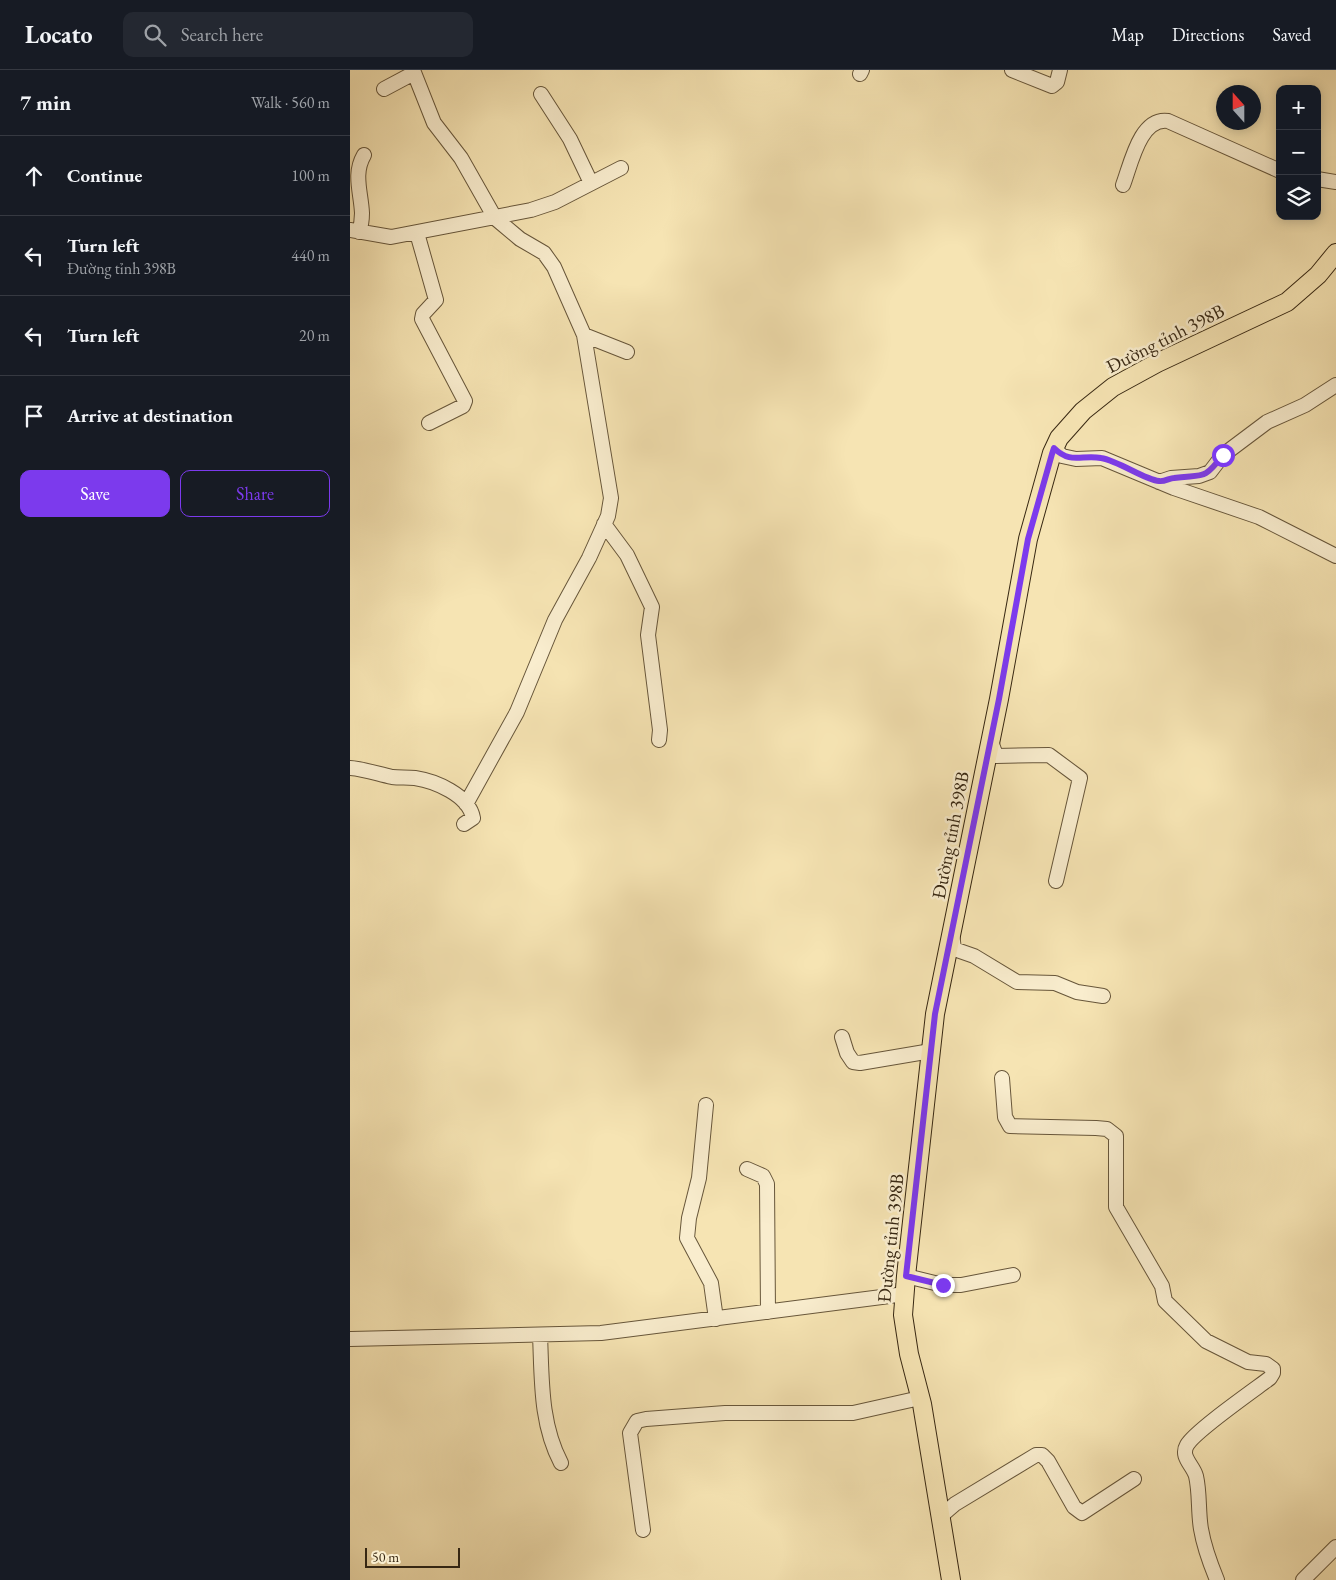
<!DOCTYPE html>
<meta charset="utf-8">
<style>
:root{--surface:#171b24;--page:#242831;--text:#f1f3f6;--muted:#9ea1a6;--line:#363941;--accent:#7c3aed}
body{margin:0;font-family:"EB Garamond",serif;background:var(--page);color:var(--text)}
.controls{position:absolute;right:15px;top:15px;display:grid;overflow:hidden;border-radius:10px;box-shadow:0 2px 12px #0003}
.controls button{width:45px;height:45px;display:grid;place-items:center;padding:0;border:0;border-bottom:1px solid var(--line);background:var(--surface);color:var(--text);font:25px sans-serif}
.compass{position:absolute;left:866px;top:15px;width:45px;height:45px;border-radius:50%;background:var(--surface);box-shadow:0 2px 12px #0003;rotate:339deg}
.scale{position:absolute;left:15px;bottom:12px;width:95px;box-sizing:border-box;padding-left:5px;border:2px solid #372712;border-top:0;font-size:14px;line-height:18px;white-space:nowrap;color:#372712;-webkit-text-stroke:4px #f9edce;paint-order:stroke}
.stop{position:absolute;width:15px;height:15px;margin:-11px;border:4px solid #7c3aed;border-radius:50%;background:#fff}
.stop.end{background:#7c3aed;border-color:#fff;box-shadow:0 1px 5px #0008}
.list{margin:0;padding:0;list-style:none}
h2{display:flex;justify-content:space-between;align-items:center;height:65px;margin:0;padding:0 20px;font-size:21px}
h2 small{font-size:16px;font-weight:400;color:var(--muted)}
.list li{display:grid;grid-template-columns:32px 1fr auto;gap:15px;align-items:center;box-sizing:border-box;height:80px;padding:0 20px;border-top:1px solid var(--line)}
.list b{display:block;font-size:19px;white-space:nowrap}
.list p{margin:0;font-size:16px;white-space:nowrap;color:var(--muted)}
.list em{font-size:16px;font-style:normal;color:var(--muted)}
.actions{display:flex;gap:10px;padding:15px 20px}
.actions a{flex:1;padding:11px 0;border:1px solid var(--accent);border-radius:10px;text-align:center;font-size:18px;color:var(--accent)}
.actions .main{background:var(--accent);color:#fff}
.icon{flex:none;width:28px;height:28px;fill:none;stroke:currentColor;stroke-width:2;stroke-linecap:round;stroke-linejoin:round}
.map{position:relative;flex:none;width:986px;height:1510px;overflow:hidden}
header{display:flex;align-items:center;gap:30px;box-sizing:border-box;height:70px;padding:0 25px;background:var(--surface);border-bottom:1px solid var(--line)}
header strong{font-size:24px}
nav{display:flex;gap:28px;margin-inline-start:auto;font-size:18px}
.search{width:350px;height:45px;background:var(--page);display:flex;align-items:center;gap:12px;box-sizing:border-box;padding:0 18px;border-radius:10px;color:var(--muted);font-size:19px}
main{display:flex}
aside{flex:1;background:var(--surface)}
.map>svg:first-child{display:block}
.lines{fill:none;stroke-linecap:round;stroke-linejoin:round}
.minor-casing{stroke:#67563a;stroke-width:16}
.major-casing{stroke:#372712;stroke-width:20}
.minor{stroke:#f9edce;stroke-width:14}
.major{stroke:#f6e4b3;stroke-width:18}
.route{stroke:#7c3aed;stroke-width:6}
.labels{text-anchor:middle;stroke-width:5;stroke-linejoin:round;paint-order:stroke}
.street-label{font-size:19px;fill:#372712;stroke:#f9edce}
</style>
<header>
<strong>Locato</strong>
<div class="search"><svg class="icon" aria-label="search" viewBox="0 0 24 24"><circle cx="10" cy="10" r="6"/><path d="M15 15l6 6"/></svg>Search here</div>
<nav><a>Map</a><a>Directions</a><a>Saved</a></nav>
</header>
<main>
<aside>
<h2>7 min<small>Walk · 560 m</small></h2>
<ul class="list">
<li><svg class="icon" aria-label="ahead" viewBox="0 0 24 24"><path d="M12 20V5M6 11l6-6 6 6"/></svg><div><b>Continue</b></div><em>100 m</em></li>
<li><svg class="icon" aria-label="left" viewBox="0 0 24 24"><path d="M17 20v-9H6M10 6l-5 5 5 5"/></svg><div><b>Turn left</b><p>Đường tỉnh 398B</p></div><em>440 m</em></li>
<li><svg class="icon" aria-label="left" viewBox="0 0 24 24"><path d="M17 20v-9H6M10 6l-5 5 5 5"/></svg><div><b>Turn left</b></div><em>20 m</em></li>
<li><svg class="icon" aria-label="arrive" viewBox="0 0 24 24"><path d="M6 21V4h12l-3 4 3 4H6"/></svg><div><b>Arrive at destination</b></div></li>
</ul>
<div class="actions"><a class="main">Save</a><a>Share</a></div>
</aside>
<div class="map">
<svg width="986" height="1510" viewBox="0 0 986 1510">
<rect width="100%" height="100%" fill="#f6e4b3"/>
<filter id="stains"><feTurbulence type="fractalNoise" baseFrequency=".004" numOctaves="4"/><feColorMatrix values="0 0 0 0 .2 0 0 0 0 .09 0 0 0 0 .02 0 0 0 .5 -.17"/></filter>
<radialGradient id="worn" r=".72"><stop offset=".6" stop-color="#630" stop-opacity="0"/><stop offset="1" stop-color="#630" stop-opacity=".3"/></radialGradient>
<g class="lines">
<g class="minor-casing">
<path id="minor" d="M63 0 84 53 111 88 145 148 170 169 194 183 204 197 234 265 261 428 258 446 239 488 205 550 167 642 116 734
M662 0 702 16 707 12 710 0
M510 4 512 0
M34 19 64 3
M191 24 220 69 241 113
M967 109 986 112
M773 115C781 94 790 47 818 51L930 101
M0 160 41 167 181 140 205 132 271 98
M9 162C11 156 12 149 12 143 11 122 3 104 14 85
M67 163 86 230 73 244 72 249 115 331 113 336 79 353
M234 265 277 282
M704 378 712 386 726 389 752 388 824 418 909 447 986 486
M809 412 821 408 849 406 860 402 873 385 917 352 955 335 986 315
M254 454 277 485 302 537 298 565 310 660 309 670
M641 671 646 686 699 685 730 708 706 811
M0 698C14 699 28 704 42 707 50 708 57 707 65 708 85 711 119 725 123 748L114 754
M602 864 604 879 624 886 667 912 705 913 727 922 753 926
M492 967 497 983 503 992 510 993 581 981
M652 1008 655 1047 660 1056 746 1058 757 1059 766 1066V1137L812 1216 815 1231 856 1271 898 1292 916 1294 923 1299V1303L920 1308C904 1320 845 1361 837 1375 830 1387 843 1395 846 1406 850 1423 848 1442 851 1459 854 1477 860 1493 867 1510
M356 1035 349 1108 339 1148 337 1168 361 1213 366 1249
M397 1099 413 1106 417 1114 418 1242
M556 1206 593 1215H611L663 1205
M190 1265C192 1309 190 1353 211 1393
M0 1269 251 1263 555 1224
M591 1446 605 1434 686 1385H692L698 1391 724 1437 732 1443 784 1409
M293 1460 280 1363 287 1351 296 1349 375 1343H503L570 1328
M953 1510 986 1477"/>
</g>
<g class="major-casing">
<path id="major" d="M601 1510 572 1334 559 1284 553 1245 556 1206 585 944 649 629 678 469 702 383 709 368 733 341 763 317 807 293 937 232 968 205 986 183"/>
</g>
<use href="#minor" class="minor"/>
<use href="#major" class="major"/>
</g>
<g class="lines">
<path class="route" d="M593 1215 556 1206 585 944 649 629 678 469 702 384 704 378C721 395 732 384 751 388 769 391 795 410 809 411 814 412 820 408 824 408 854 404 853 411 873 385"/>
</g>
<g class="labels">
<g class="street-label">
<text transform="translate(815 268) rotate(-27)" y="7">Đường tỉnh 398B</text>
<text transform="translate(600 765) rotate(-79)" y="7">Đường tỉnh 398B</text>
<text transform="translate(540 1168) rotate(-84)" y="7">Đường tỉnh 398B</text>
</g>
</g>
<rect width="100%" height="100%" filter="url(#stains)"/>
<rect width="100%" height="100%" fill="url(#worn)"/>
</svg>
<div class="controls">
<button>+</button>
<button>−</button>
<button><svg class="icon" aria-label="layers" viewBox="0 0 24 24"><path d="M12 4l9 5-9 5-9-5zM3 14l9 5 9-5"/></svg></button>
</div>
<svg class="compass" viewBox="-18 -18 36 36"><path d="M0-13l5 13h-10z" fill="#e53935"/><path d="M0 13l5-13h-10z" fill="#9ea1a6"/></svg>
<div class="scale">50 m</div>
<div class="stop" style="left:873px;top:385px"></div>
<div class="stop end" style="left:593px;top:1215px"></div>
</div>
</main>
